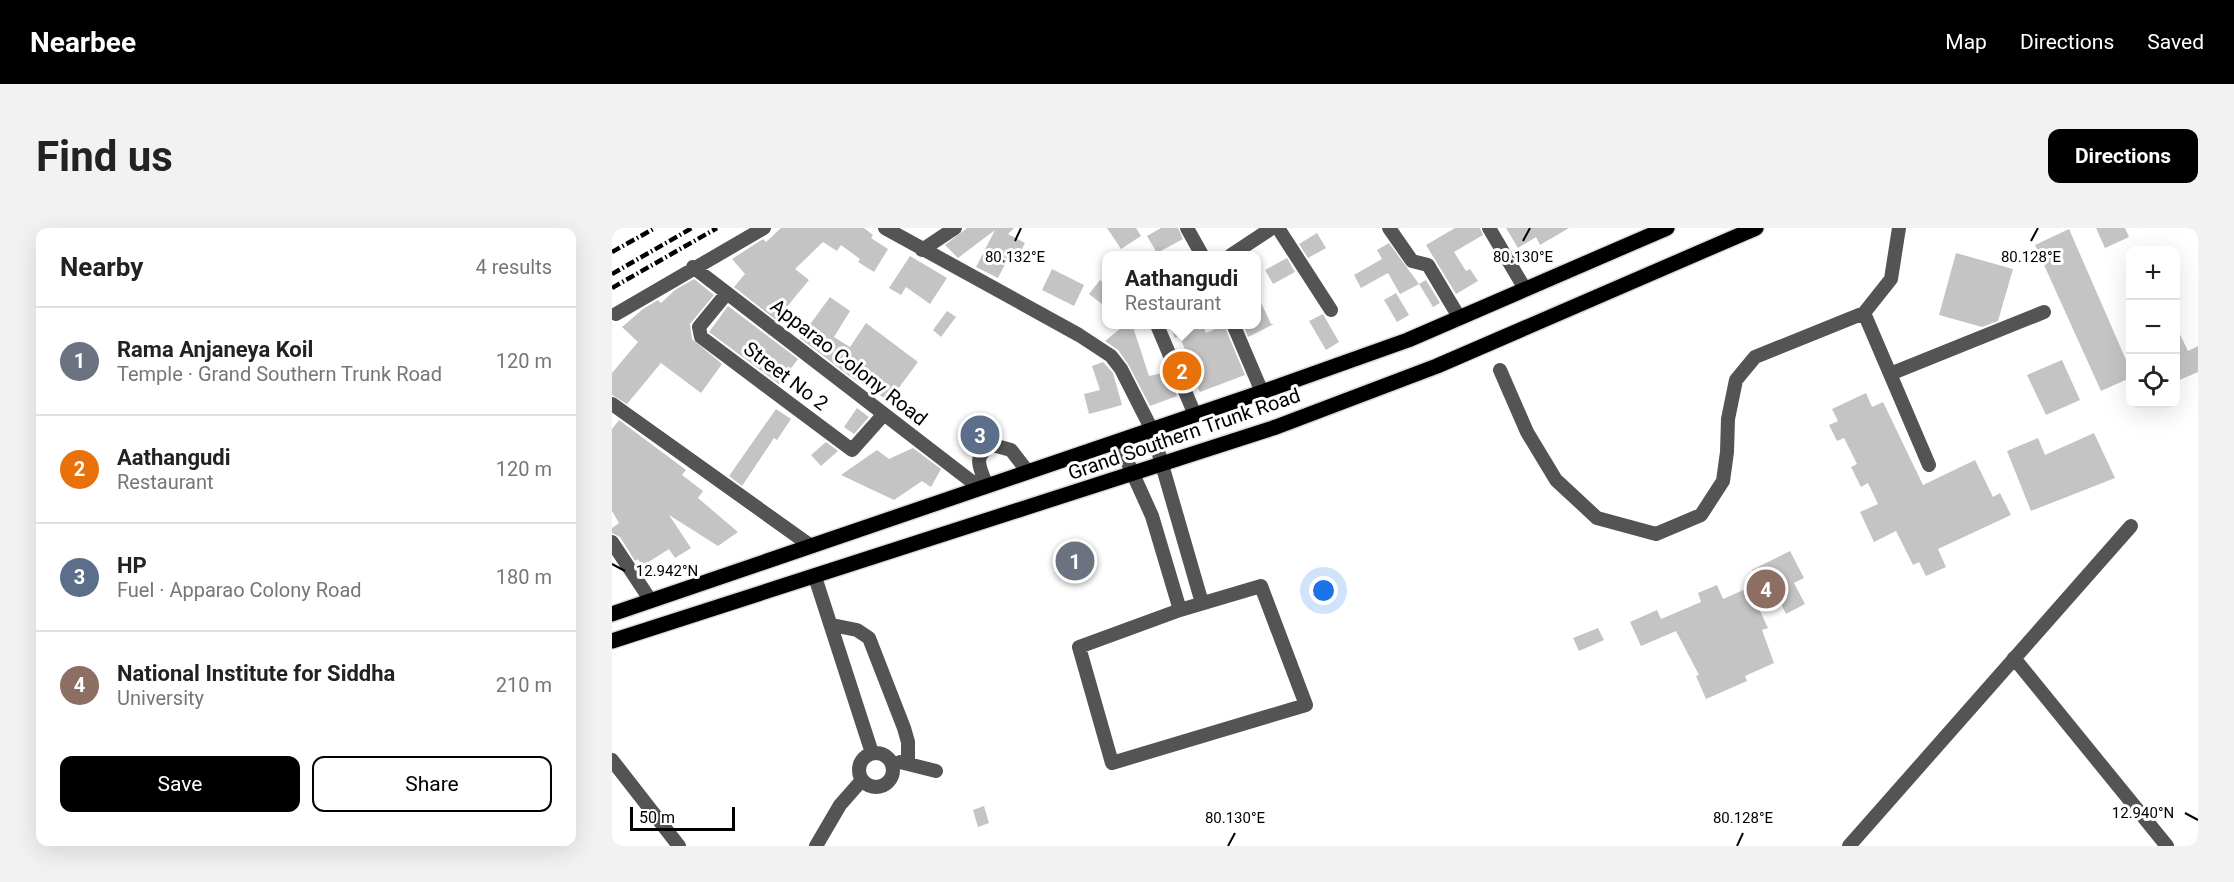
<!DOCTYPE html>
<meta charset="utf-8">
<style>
:root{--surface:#fff;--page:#f2f2f2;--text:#222;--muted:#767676;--line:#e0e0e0;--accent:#000}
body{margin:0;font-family:Roboto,sans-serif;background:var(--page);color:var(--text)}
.controls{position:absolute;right:18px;top:18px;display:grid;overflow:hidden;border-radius:12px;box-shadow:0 6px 24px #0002}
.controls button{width:54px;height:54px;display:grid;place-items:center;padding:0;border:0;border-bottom:2px solid var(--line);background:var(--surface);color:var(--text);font:30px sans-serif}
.scale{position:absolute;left:18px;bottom:15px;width:105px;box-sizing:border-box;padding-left:6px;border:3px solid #000;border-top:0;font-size:16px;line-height:21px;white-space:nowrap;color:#000;-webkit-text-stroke:4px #fff;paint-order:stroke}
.you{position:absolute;left:712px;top:363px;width:21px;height:21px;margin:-15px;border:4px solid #fff;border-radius:50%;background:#1a73e8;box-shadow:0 0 0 9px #1a73e833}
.badge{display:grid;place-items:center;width:39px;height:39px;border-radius:50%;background:var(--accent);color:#fff;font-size:20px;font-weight:700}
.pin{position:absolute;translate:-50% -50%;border:3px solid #fff;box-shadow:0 2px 6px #0006}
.popup{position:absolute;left:490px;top:23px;width:159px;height:78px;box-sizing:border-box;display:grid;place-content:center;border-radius:12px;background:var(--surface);filter:drop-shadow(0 2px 4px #0005);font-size:20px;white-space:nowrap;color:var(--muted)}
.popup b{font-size:22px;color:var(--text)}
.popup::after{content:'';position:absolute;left:50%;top:100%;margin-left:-12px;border:12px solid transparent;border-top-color:var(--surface)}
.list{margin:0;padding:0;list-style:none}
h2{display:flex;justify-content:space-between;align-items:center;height:78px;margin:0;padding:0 24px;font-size:26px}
h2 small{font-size:20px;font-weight:400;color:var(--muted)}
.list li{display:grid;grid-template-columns:39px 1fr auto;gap:18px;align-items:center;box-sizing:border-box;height:108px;padding:0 24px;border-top:2px solid var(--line)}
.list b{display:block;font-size:22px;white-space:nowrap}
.list p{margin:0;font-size:20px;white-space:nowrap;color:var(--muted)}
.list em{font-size:20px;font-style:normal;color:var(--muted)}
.actions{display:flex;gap:12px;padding:18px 24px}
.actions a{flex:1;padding:14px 0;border:2px solid var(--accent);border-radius:12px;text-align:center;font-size:21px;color:var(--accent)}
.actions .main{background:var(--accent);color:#fff}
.icon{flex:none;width:33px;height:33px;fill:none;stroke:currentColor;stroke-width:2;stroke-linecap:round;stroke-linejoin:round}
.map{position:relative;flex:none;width:1586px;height:618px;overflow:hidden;border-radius:12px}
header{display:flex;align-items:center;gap:36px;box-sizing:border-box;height:84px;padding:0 30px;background:var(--accent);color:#fff}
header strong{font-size:28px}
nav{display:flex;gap:33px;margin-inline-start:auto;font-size:21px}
.intro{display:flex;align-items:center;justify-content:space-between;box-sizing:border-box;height:144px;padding:0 36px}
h1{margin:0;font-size:42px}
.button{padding:15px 27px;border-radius:12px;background:var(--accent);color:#fff;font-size:21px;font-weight:700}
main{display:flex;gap:36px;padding:0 36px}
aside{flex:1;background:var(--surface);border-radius:12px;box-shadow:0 6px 24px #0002}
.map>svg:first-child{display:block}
.building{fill:#c4c4c4}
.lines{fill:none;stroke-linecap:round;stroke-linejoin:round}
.major-casing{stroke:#dbdbdb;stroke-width:18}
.minor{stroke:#545454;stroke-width:14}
.major{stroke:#000;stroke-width:15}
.rail{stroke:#000;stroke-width:4.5;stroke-dasharray:9 3 1.5 3;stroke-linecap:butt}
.ticks{fill:none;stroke:#000;stroke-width:2}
.labels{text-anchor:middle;stroke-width:6;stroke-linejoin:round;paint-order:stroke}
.street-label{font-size:20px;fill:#000;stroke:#fff}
.ticks-label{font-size:15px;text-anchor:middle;fill:#000;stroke:#fff;stroke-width:6;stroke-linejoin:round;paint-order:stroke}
</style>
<header>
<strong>Nearbee</strong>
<nav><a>Map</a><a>Directions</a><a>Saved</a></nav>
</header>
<div class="intro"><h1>Find us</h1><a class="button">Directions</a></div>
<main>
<aside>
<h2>Nearby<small>4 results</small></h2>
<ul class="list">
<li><span class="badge" style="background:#6b7280">1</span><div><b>Rama Anjaneya Koil</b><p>Temple · Grand Southern Trunk Road</p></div><em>120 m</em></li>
<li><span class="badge" style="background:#e8710a">2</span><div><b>Aathangudi</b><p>Restaurant</p></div><em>120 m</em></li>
<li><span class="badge" style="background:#5c6f8a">3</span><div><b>HP</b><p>Fuel · Apparao Colony Road</p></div><em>180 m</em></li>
<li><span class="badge" style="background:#8d6e63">4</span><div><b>National Institute for Siddha</b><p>University</p></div><em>210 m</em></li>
</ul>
<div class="actions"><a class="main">Save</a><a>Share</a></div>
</aside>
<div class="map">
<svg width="1586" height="618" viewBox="0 0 1586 618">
<rect width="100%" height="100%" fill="#fff"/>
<path class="building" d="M169 0H252L261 7 259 10 276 21 262 44 246 34 248 31 229 17 225 23 211 14 183 41 197 52 164 92 122 59 133 46 120 31 151 11 154 14Z
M355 0H402L396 6 413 15 407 27 400 23 386 50 364 39 383 2 346 30 333 17Z
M495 0H524L529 8 509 21Z
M549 0H566L571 11 545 25 535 8Z
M843 0H868L871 7 842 24 854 43 858 41 866 53 844 66 814 17Z
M894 0H957L928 17 924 9 906 20Z
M1484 0H1513L1517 9 1493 20Z
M1457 1 1518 141V150L1489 163 1423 17Z
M705 5 714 20 696 30 687 16Z
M777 15 807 56 788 66 776 45 749 60 742 47 770 31 765 22Z
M1344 25 1401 41 1386 93 1370 99 1327 87Z
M298 28 335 50 318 76 294 59 289 67 277 60Z
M675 30 683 44 661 56 653 42Z
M440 41 472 57 462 78 430 62Z
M82 51 102 67 78 96 80 111 110 136 89 165 49 135 15 176 0 167V145L26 114 10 99 31 81 46 72 49 75 63 62Z
M488 52 495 58V80L477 66Z
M814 52 828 75 821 79 807 56Z
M784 65 797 87 785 94 772 72Z
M645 66 659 96H662L636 109 631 96H645Z
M218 69 238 83 222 109 238 119 254 95 306 134 277 173 236 147 188 110Z
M116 78 186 131 167 156 97 104Z
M335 83 344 89 329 109 321 102Z
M711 86 727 114 714 122 697 93Z
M514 96H520L537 148 555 144 565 168 538 178 516 136 506 122 493 113Z
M557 96H594L591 98 594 105 612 97 633 147 588 164 586 160 582 162 573 139 578 138 575 130H577L567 108 563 110Z
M1563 96 1576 123 1586 118V144L1563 154Z
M1450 132 1468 172 1434 187 1415 147Z
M491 134 501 145 510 177 477 186 472 166 488 162 480 138Z
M1254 165 1260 179 1271 174 1311 257 1363 232 1381 269 1388 265 1399 287 1326 321 1334 339 1314 348 1307 334 1301 337 1284 303 1262 314 1248 284 1266 276 1256 255 1249 259 1239 239 1245 236 1232 210 1225 213 1217 197 1226 193 1220 181Z
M245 180 257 189 242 206 232 199Z
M164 181 179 191 165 212 162 210 130 258 117 248Z
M7 192 74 242 70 247 91 263 86 270 126 304 106 318 57 287 79 320 63 330 57 321 30 338 26 331 23 333 8 309 0 305V300L7 295 0 283V201Z
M1482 205 1503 250 1419 283 1395 223 1426 210 1433 227Z
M214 214 226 223 209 238 199 227Z
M301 220 329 241 319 259 310 253 282 272 229 247 265 222 277 231Z
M1178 323 1192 350 1182 355 1193 376 1174 386 1161 360 1142 370 1156 400 1150 402 1162 435 1133 448 1135 453 1094 471 1084 448 1087 447 1064 403 1029 418 1018 394 1045 382 1049 391 1089 374 1086 365 1105 357 1111 371 1147 355 1140 342Z
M986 400 992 412 967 423 961 410Z
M372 578 377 595 366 599 361 582Z"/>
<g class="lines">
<g class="major-casing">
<path id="major" d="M0 386 650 164 796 112 1055 0
M0 413 664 199 825 138 1144 0"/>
</g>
<path class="minor" d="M273 0 467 107 499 128 509 141 540 202 590 375
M575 0 590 27
M666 0 719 82
M777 0 800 33 816 37 847 89
M877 0 913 61
M310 22 343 0
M619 27 660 0
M81 39 368 260
M115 65 87 99 89 109 240 222 272 186
M1252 85 1317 237
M4 86 152 0
M621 96 650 164
M545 97 583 187
M888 142 915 204 944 252 985 290 1044 306 1089 287 1111 253 1115 224 1116 191 1124 152 1143 129 1252 85 1279 51 1287 0
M1278 146 1432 84
M0 176 199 318
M506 213 540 288 568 382
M375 258C368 240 359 228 381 217L399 222 416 244
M0 314 39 373
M203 349 260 525
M649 358 694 477 500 535 467 419 568 382Z
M220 397 245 402 257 410 292 500 296 514V534
M1402 430 1555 618
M247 542a17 17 0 1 1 34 0a17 17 0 1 1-34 0Z
M0 532 67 618
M288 534 324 543
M204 618 228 577 250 552
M1237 618 1519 298"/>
<use href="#major" class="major"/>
<path class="rail" d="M0 24 43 0
M0 46 80 0
M0 60 105 0"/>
</g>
<path class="ticks" d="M403 13 409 0M911 13 918 0M1419 13 1426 0M0 336 13 343M1573 585 1586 592M616 618 623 605M1125 618 1131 605"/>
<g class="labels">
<g class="street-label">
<text transform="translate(237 134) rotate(38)" y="7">Apparao Colony Road</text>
<text transform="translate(174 148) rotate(37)" y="7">Street No 2</text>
<text transform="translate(572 206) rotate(-19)" y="7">Grand Southern Trunk Road</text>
</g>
</g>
<g class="ticks-label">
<text x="403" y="34">80.132°E</text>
<text x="911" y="34">80.130°E</text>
<text x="1419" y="34">80.128°E</text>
<text x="55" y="348">12.942°N</text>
<text x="1531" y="590">12.940°N</text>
<text x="623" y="595">80.130°E</text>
<text x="1131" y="595">80.128°E</text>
</g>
</svg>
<div class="controls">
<button>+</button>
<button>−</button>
<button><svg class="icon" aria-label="locate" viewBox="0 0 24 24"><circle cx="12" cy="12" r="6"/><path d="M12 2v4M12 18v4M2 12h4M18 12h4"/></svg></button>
</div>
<div class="scale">50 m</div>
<div class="you"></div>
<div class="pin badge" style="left:463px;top:333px;background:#6b7280">1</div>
<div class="pin badge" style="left:570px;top:143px;background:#e8710a">2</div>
<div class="popup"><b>Aathangudi</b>Restaurant</div>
<div class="pin badge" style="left:368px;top:207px;background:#5c6f8a">3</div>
<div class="pin badge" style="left:1154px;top:361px;background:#8d6e63">4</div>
</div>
</main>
